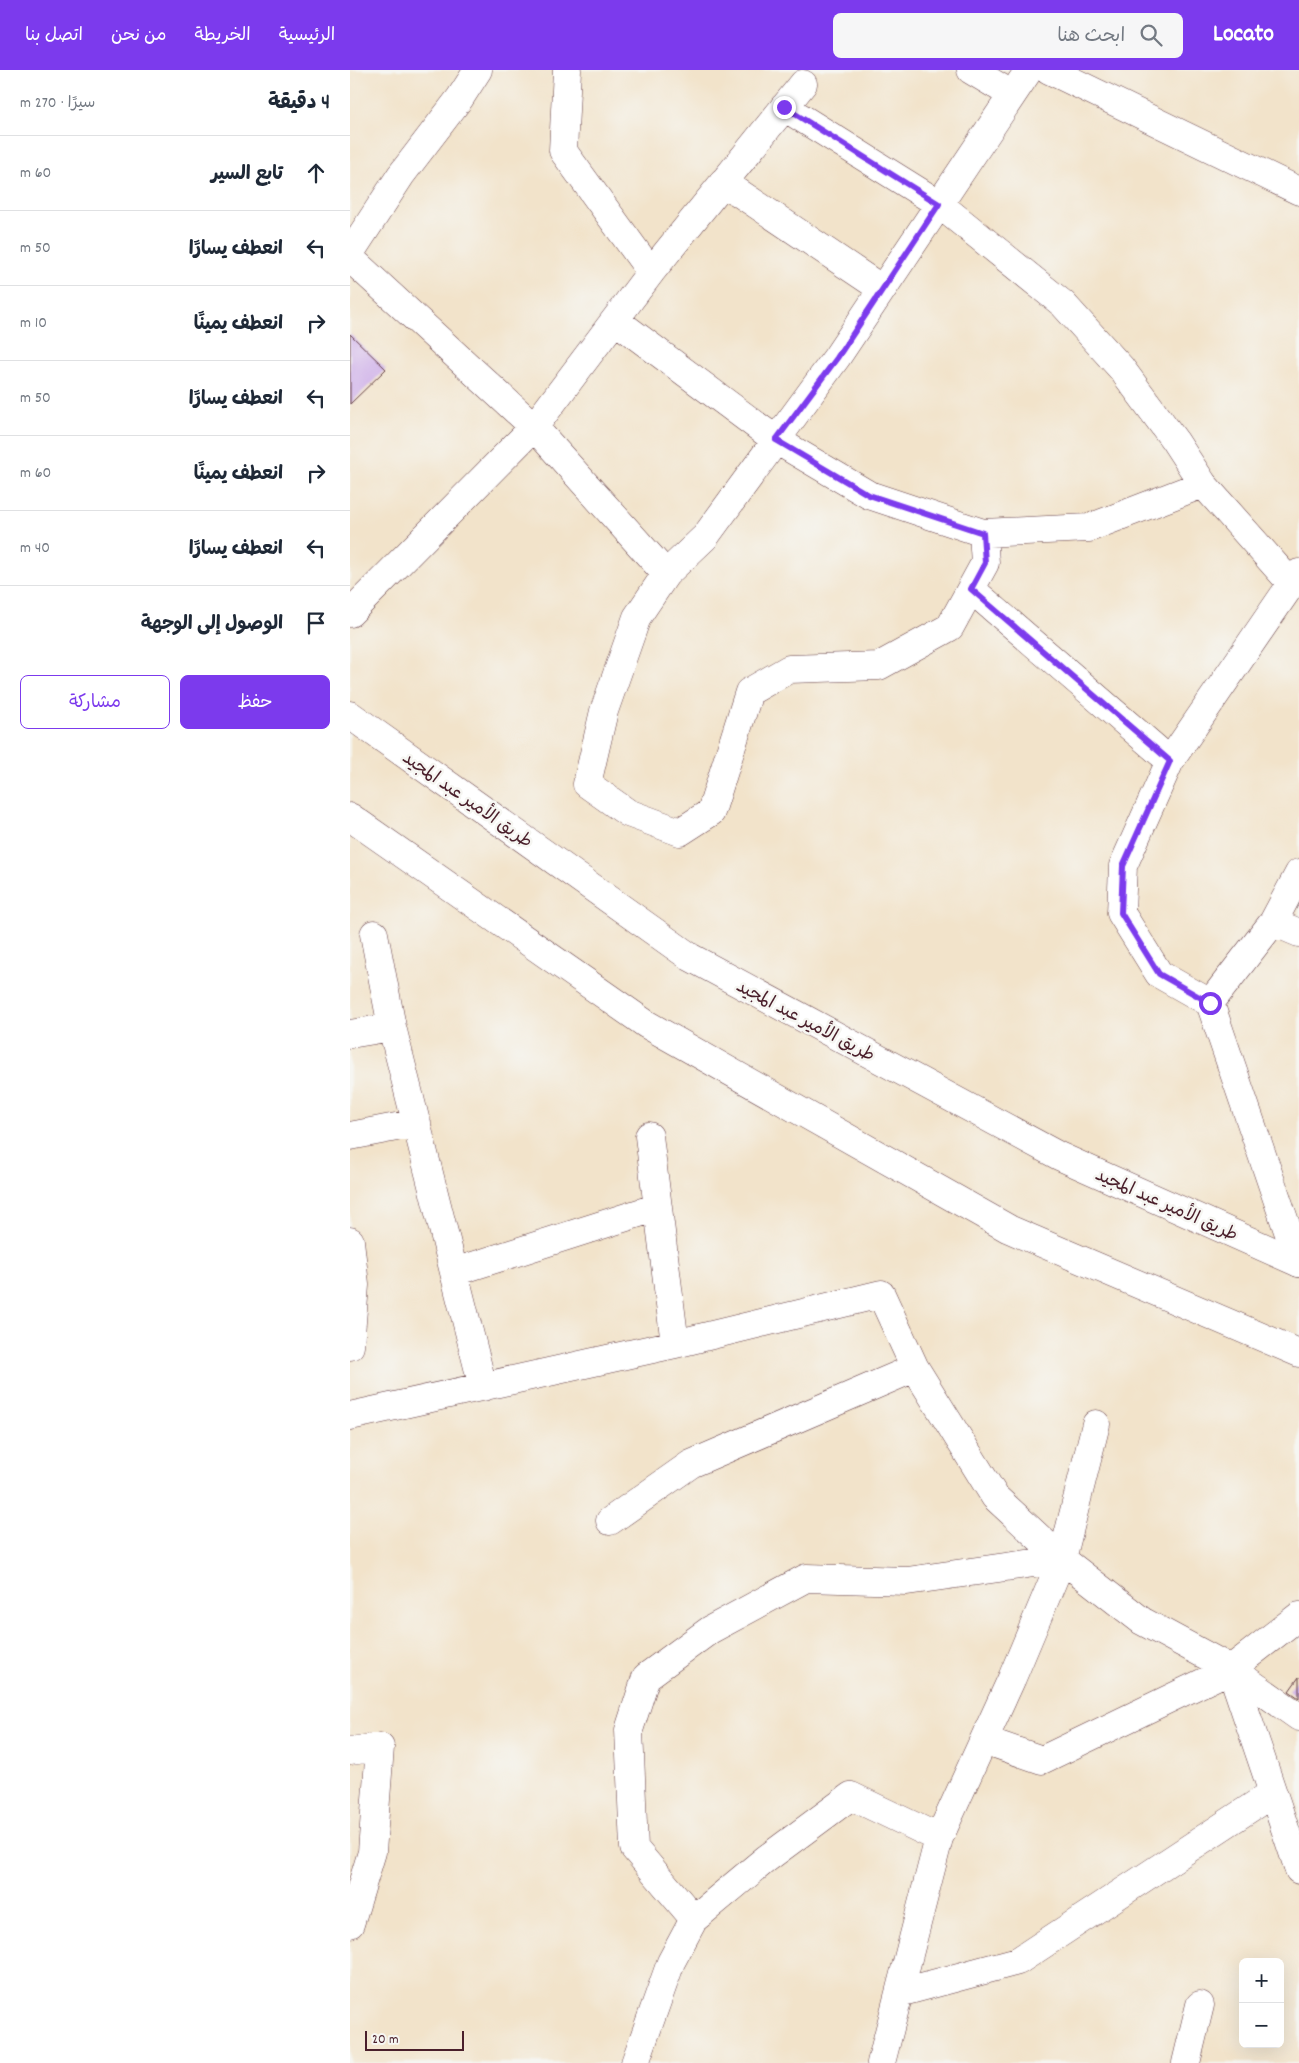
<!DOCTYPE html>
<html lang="ar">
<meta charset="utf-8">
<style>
:root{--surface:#fff;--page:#f6f6f7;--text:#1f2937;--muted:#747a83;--line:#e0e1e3;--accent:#7c3aed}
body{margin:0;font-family:Dekko,"Playpen Sans Arabic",sans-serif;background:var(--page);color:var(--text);direction:rtl}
.controls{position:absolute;right:15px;bottom:15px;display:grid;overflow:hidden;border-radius:8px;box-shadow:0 5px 20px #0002}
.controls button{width:45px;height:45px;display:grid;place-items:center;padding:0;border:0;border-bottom:1px solid var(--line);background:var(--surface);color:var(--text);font:25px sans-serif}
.scale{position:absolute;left:15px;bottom:12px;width:99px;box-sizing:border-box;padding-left:5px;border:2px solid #4a1f2b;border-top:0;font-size:14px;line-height:18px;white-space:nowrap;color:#4a1f2b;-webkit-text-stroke:4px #f6f6f2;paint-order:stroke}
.stop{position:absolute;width:15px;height:15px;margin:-11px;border:4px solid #7c3aed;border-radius:50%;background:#fff}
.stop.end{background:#7c3aed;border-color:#fff;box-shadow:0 1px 5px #0008}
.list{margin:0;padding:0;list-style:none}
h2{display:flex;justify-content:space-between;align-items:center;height:65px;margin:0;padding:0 20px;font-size:21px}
h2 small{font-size:16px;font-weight:400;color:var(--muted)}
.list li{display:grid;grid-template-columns:32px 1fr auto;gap:15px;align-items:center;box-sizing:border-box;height:75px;padding:0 20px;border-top:1px solid var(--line)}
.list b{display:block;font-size:19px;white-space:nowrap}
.list em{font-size:16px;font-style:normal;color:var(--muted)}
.actions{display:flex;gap:10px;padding:15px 20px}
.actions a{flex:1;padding:11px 0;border:1px solid var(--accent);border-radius:8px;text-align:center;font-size:18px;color:var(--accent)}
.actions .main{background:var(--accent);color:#fff}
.icon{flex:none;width:28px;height:28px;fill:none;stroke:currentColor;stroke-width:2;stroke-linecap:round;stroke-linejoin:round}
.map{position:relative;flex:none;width:949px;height:1993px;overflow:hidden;direction:ltr}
header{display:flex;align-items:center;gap:30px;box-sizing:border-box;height:70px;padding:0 25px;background:var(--accent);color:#fff}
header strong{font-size:24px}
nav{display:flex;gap:28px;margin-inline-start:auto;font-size:18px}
.search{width:350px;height:45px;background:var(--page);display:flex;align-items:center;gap:12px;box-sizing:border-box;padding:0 18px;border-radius:8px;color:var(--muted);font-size:19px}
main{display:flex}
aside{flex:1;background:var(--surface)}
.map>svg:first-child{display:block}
.building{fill:#cdade9}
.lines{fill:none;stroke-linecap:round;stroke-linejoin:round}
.minor-casing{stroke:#633c43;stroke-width:29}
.major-casing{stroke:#633c43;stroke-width:29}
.minor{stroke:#fff;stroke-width:28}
.major{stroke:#fff;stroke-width:28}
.route{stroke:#7c3aed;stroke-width:6}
.labels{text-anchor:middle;stroke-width:5;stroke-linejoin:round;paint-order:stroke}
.street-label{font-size:18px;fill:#4a1f2b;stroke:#f6f6f2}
</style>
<header>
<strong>Locato</strong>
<div class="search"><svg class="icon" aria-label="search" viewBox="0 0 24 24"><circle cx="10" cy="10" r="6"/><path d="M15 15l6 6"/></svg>ابحث هنا</div>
<nav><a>الرئيسية</a><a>الخريطة</a><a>من نحن</a><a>اتصل بنا</a></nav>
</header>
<main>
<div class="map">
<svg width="949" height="1993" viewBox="0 0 949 1993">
<rect width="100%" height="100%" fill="#f6f6f2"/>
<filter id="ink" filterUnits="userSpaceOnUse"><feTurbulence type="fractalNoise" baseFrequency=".02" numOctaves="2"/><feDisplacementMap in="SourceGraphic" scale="10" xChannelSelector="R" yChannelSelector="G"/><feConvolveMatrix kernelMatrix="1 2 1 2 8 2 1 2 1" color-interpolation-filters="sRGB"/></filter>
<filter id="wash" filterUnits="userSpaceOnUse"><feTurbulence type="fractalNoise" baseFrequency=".0096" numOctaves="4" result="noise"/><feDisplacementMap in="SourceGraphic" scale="20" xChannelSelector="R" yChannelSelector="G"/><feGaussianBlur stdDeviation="1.12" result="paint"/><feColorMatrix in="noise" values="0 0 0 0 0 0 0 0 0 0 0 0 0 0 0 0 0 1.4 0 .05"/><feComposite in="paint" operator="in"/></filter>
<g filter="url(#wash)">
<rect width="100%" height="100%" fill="#f2e3ca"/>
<g id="blocks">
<path class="building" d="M0 264 36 299 0 334Z
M949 1607V1628L939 1621Z"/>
</g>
</g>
<g filter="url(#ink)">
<use href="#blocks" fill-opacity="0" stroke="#633c43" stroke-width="1"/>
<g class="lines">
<g class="minor-casing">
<path id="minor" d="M217 0 213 81 301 202
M621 0 661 24
M699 0 949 121
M434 37 589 134 713 234 771 298 825 371 853 414 941 513
M373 112 532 219
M0 183 51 105 110 28 128 0
M0 188 184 357 316 504
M265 250 426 370 519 425 633 463 739 458 853 414
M633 463 635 493 600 557 529 596 439 599 399 622 361 742 330 762 278 743 237 714 254 641 287 547 316 504 355 467 487 287 679 0
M621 519 820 691
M0 543 184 357 301 202 453 14
M923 852 949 863
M24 864 42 957 133 1317
M860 933 809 904 771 843 773 796 820 691 949 503
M0 964 42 957
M0 1066 67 1053
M299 1066 325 1274
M0 1171 5 1215 0 1276
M949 1193 860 933 923 852 949 803
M104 1202 308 1137
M0 1346 325 1274 531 1224 565 1298 645 1427 712 1489 792 1551 881 1599 949 1647
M260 1451 341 1394 565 1298
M881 1599 949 1800
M634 1670 692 1690 881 1599 949 1546
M0 1681 30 1677 22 1782 0 1854
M344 1849 284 1778 279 1660 296 1607 360 1560 456 1508 557 1511 712 1489
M549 1923 668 1891 923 1723
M285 1993 321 1892 344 1849 416 1789 501 1726 589 1768
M531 1993 589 1768 662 1608 712 1489 746 1354
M836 1993 850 1935"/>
</g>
<g class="major-casing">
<path id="major" d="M0 645 340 887 709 1086 949 1193
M0 747 296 954 659 1159 949 1283"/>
</g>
<use href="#minor" class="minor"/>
<use href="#major" class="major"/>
</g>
</g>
<g class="lines" filter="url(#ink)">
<path class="route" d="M434 37 589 134 487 288 426 370 519 425 633 463 635 493 621 519 820 691 773 796 771 843 809 904 860 933"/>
</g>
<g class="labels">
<g class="street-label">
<text transform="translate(118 729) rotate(35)" y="6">طريق الأمير عبد المجيد</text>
<text transform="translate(456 950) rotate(28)" y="6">طريق الأمير عبد المجيد</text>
<text transform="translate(817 1134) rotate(24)" y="6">طريق الأمير عبد المجيد</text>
</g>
</g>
</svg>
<div class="controls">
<button>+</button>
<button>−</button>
</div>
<div class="scale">20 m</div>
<div class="stop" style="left:860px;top:933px"></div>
<div class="stop end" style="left:434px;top:37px"></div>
</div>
<aside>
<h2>4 دقيقة<small>سيرًا · 270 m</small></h2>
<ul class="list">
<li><svg class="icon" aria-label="ahead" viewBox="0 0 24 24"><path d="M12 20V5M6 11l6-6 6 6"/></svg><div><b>تابع السير</b></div><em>60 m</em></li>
<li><svg class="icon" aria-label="left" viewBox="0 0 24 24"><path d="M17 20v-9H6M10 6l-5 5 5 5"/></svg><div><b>انعطف يسارًا</b></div><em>50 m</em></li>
<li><svg class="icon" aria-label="right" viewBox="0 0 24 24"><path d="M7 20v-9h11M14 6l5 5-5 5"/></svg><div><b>انعطف يمينًا</b></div><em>10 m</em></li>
<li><svg class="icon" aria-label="left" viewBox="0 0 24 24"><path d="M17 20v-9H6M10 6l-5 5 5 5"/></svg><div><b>انعطف يسارًا</b></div><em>50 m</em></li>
<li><svg class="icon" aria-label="right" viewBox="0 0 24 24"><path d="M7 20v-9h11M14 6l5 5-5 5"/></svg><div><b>انعطف يمينًا</b></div><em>60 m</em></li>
<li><svg class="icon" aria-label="left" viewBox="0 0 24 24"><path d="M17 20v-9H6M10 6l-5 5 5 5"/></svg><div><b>انعطف يسارًا</b></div><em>40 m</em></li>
<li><svg class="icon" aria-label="arrive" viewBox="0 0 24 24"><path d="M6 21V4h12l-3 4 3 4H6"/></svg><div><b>الوصول إلى الوجهة</b></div></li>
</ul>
<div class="actions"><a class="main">حفظ</a><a>مشاركة</a></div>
</aside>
</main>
